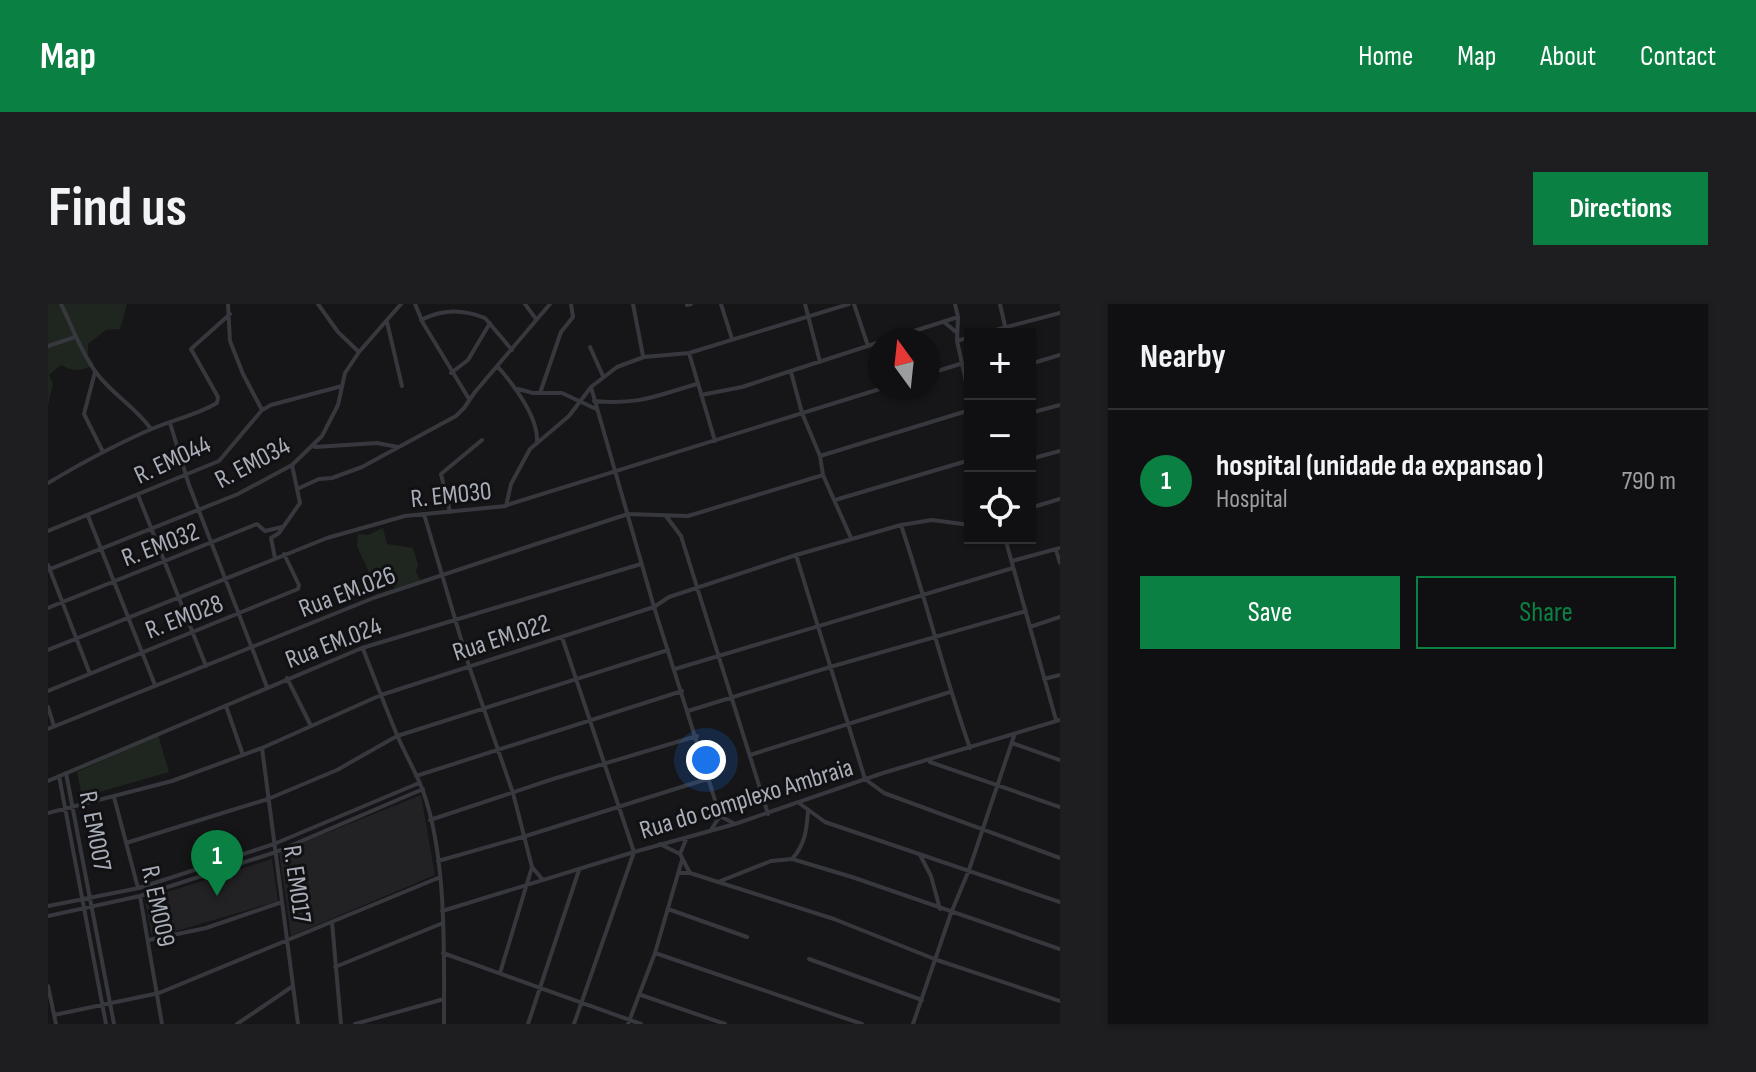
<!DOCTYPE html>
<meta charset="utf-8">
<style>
:root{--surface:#101012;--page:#1e1e20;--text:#f1f3f6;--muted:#9c9d9f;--line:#303032;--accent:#0b8043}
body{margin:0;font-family:"Sofia Sans Condensed",sans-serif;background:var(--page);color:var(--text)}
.controls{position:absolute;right:24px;top:24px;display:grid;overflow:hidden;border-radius:0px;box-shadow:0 2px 6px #0004}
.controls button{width:72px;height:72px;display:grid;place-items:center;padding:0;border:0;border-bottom:2px solid var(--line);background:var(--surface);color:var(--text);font:40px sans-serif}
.compass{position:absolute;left:820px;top:24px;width:72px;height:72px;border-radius:50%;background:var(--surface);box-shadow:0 2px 6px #0004;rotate:345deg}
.you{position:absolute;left:658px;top:456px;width:28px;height:28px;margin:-20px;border:6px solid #fff;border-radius:50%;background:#1a73e8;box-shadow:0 0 0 12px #1a73e833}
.badge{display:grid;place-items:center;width:52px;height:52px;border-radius:50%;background:var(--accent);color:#fff;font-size:26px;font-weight:700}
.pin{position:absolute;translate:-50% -66px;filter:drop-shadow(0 2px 4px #0008)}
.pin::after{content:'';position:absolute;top:42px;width:28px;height:24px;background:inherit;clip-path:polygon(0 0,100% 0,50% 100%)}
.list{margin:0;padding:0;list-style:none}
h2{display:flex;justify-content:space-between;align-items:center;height:104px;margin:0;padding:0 32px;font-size:34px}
h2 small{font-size:26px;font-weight:400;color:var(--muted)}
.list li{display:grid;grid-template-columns:52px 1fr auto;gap:24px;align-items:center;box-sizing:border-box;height:144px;padding:0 32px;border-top:2px solid var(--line)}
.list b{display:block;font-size:30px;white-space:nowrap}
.list p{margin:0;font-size:26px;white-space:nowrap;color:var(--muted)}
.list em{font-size:26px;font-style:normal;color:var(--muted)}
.actions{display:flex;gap:16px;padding:24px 32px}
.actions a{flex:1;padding:18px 0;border:2px solid var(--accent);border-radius:0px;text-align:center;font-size:28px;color:var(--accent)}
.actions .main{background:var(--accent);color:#fff}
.icon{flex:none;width:44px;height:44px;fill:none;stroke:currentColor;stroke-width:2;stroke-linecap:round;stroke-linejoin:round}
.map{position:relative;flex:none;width:1012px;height:720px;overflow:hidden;border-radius:0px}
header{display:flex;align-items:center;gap:48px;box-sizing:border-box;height:112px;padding:0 40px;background:var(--accent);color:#fff}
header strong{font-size:38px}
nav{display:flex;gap:44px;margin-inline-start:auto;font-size:28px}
.intro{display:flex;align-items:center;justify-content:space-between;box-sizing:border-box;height:192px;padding:0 48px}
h1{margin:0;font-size:56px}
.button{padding:20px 36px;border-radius:0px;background:var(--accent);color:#fff;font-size:28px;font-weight:700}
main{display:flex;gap:48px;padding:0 48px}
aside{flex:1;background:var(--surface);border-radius:0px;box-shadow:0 2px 6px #0004}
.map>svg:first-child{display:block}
.built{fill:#222225}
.green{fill:#1e261f}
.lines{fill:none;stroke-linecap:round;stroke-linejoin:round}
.street{stroke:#37383d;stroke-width:4}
.labels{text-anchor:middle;stroke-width:6;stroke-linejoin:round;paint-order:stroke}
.street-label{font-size:26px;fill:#a8adb8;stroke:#111113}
</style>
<header>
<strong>Map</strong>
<nav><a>Home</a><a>Map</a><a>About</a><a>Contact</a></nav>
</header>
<div class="intro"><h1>Find us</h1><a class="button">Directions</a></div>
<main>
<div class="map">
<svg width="1012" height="720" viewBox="0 0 1012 720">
<rect width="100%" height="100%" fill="#161618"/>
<path class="built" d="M373 491 387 571 243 632 231 548Z
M224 555 230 597 125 628 103 630 97 595Z"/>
<path class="green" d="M0 0H79L72 25 58 26 40 40V51L46 60C34 68 25 68 13 61L1 71 5 80 0 101Z
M335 224 339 240 365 244 370 261 368 267 372 276 348 284 324 275 309 242 310 230 320 231Z
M110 431 121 468 34 493 29 468Z"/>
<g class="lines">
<path class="street" d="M13 0C24 22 32 46 47 67 63 90 87 102 103 125
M180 0 182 37 195 70 214 106
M270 0 290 28 311 48
M367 0 375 19 421 95
M477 0 488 15
M585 0 595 52
M673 0 684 35
M757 0 772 58
M806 0 820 42
M907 0 910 13 909 37 922 95
M952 0 957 22
M639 1 643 0
M373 16C395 5 414 5 437 14L464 46
M339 18 354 82
M896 18 908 28
M932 30 1012 9
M838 36 910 13
M909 37 922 33
M0 42 27 33
M542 43 555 72
M641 49 667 137
M982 60 1012 51
M450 63C466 81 490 113 489 137
M47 68 36 110 55 148
M743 68 754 109 772 152 775 171 803 234
M403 69 420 56 442 19
M880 70 912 60
M543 83 606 303 672 512 687 520
M470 85 485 89H514L548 105
M492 89 513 28 525 13 523 0
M653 91 694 83 832 38
M546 97C592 101 607 92 649 80
M982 109 1012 101
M122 119 141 181 219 383
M267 143 329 139 350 143
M772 152 922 106
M982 155 1012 147
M0 179C32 160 65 142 99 127 123 116 147 112 169 99L170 93 143 45 182 10
M249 185 271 175 284 174 314 163 408 112 416 104 427 88 502 0
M90 191 158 362
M787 196 922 156
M459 201 835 84
M982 204 1012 195
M402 208 393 170 434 136
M376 210 421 362 465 489 484 563 452 669
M40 212 107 381
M618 212 633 232 720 510
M853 221C878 295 896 371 922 444
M0 227 171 157 214 106 223 101 294 82
M957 234 1008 416
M1008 246 1012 259
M748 251 817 475 836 489 1012 554
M227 254 223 234 231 229 252 199 244 161
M964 257 1012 244
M0 261 42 370
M0 266 190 190 244 161 274 132 290 101 297 69 311 48 353 0
M0 304 209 220 217 227 234 223
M982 323 1012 313
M514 333 586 548 526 720
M315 345C326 373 337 402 349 431 357 450 368 468 375 487 399 553 396 649 396 720
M0 346 279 234 357 212 458 202 463 180 482 145 521 112 543 83 569 63 596 53 641 49 801 0
M627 365 965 264
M239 374 263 422
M996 375 1012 371
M0 387 250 285 251 281 236 250
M178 402 195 451
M0 403 6 422
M640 407 782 363 978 307
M0 425 328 293 473 245 580 210 640 212 775 171
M964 439 1012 456
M214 444 250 720
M702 451 902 388
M882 458 1012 503
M18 469 66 720
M11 472 58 720
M368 472 634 387
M0 477 314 344 593 260
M66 493 90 584
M751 499 777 518 1012 598
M0 509 124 477 214 444 333 391 606 303 621 293 748 251 853 221 884 216 922 221
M382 516 505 475 649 432
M663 526 672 512
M639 533 632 550 642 569
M78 539 220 495 289 466 349 432 620 346
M612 540 632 550
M872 551 883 572 892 605
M744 555C757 541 759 525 760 506
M390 557 478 532 662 474
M484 563 495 576
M630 569H642L786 615 889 656 1012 697
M670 578 723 557 744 555 804 573 1012 645
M92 592 114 720
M0 602 91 584 226 540 371 479
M620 605 699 633
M394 607 586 548 687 520 835 469 1012 416
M0 612 92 592 228 548 375 485
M284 618 293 720
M101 636 158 624 234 598
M395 649 593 720
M607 649 814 720
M761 655 874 696
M287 663 395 619
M0 682 8 720
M593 691 677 720
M6 711 111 689 390 574
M189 720 245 682
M307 720 396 695
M480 720 531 566
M580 720 607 649 634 556
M865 720 903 609 921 566 966 432"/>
</g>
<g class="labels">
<g class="street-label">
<text transform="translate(124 155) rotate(-25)" y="9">R. EM044</text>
<text transform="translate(204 158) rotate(-28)" y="9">R. EM034</text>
<text transform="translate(403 190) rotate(-6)" y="9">R. EM030</text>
<text transform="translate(112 240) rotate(-21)" y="9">R. EM032</text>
<text transform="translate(299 287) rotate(-21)" y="9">Rua EM.026</text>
<text transform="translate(136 312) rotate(-21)" y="9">R. EM028</text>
<text transform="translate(453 333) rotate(-18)" y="9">Rua EM.022</text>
<text transform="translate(285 338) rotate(-21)" y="9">Rua EM.024</text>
<text transform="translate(698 494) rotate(-17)" y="9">Rua do complexo Ambraia</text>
<text transform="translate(48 527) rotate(79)" y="9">R. EM007</text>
<text transform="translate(250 580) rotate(82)" y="9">R. EM017</text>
<text transform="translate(111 602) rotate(78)" y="9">R. EM009</text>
</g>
</g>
</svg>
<div class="controls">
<button>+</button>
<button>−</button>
<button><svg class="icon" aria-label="locate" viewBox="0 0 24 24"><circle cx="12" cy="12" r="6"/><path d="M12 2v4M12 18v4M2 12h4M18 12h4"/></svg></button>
</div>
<svg class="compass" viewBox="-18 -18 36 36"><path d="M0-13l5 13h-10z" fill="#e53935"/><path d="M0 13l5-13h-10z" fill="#9c9d9f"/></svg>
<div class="you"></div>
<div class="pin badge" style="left:169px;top:592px">1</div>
</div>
<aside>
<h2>Nearby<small></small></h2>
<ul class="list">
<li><span class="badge">1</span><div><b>hospital (unidade da expansao )</b><p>Hospital</p></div><em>790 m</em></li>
</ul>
<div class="actions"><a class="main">Save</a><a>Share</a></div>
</aside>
</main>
